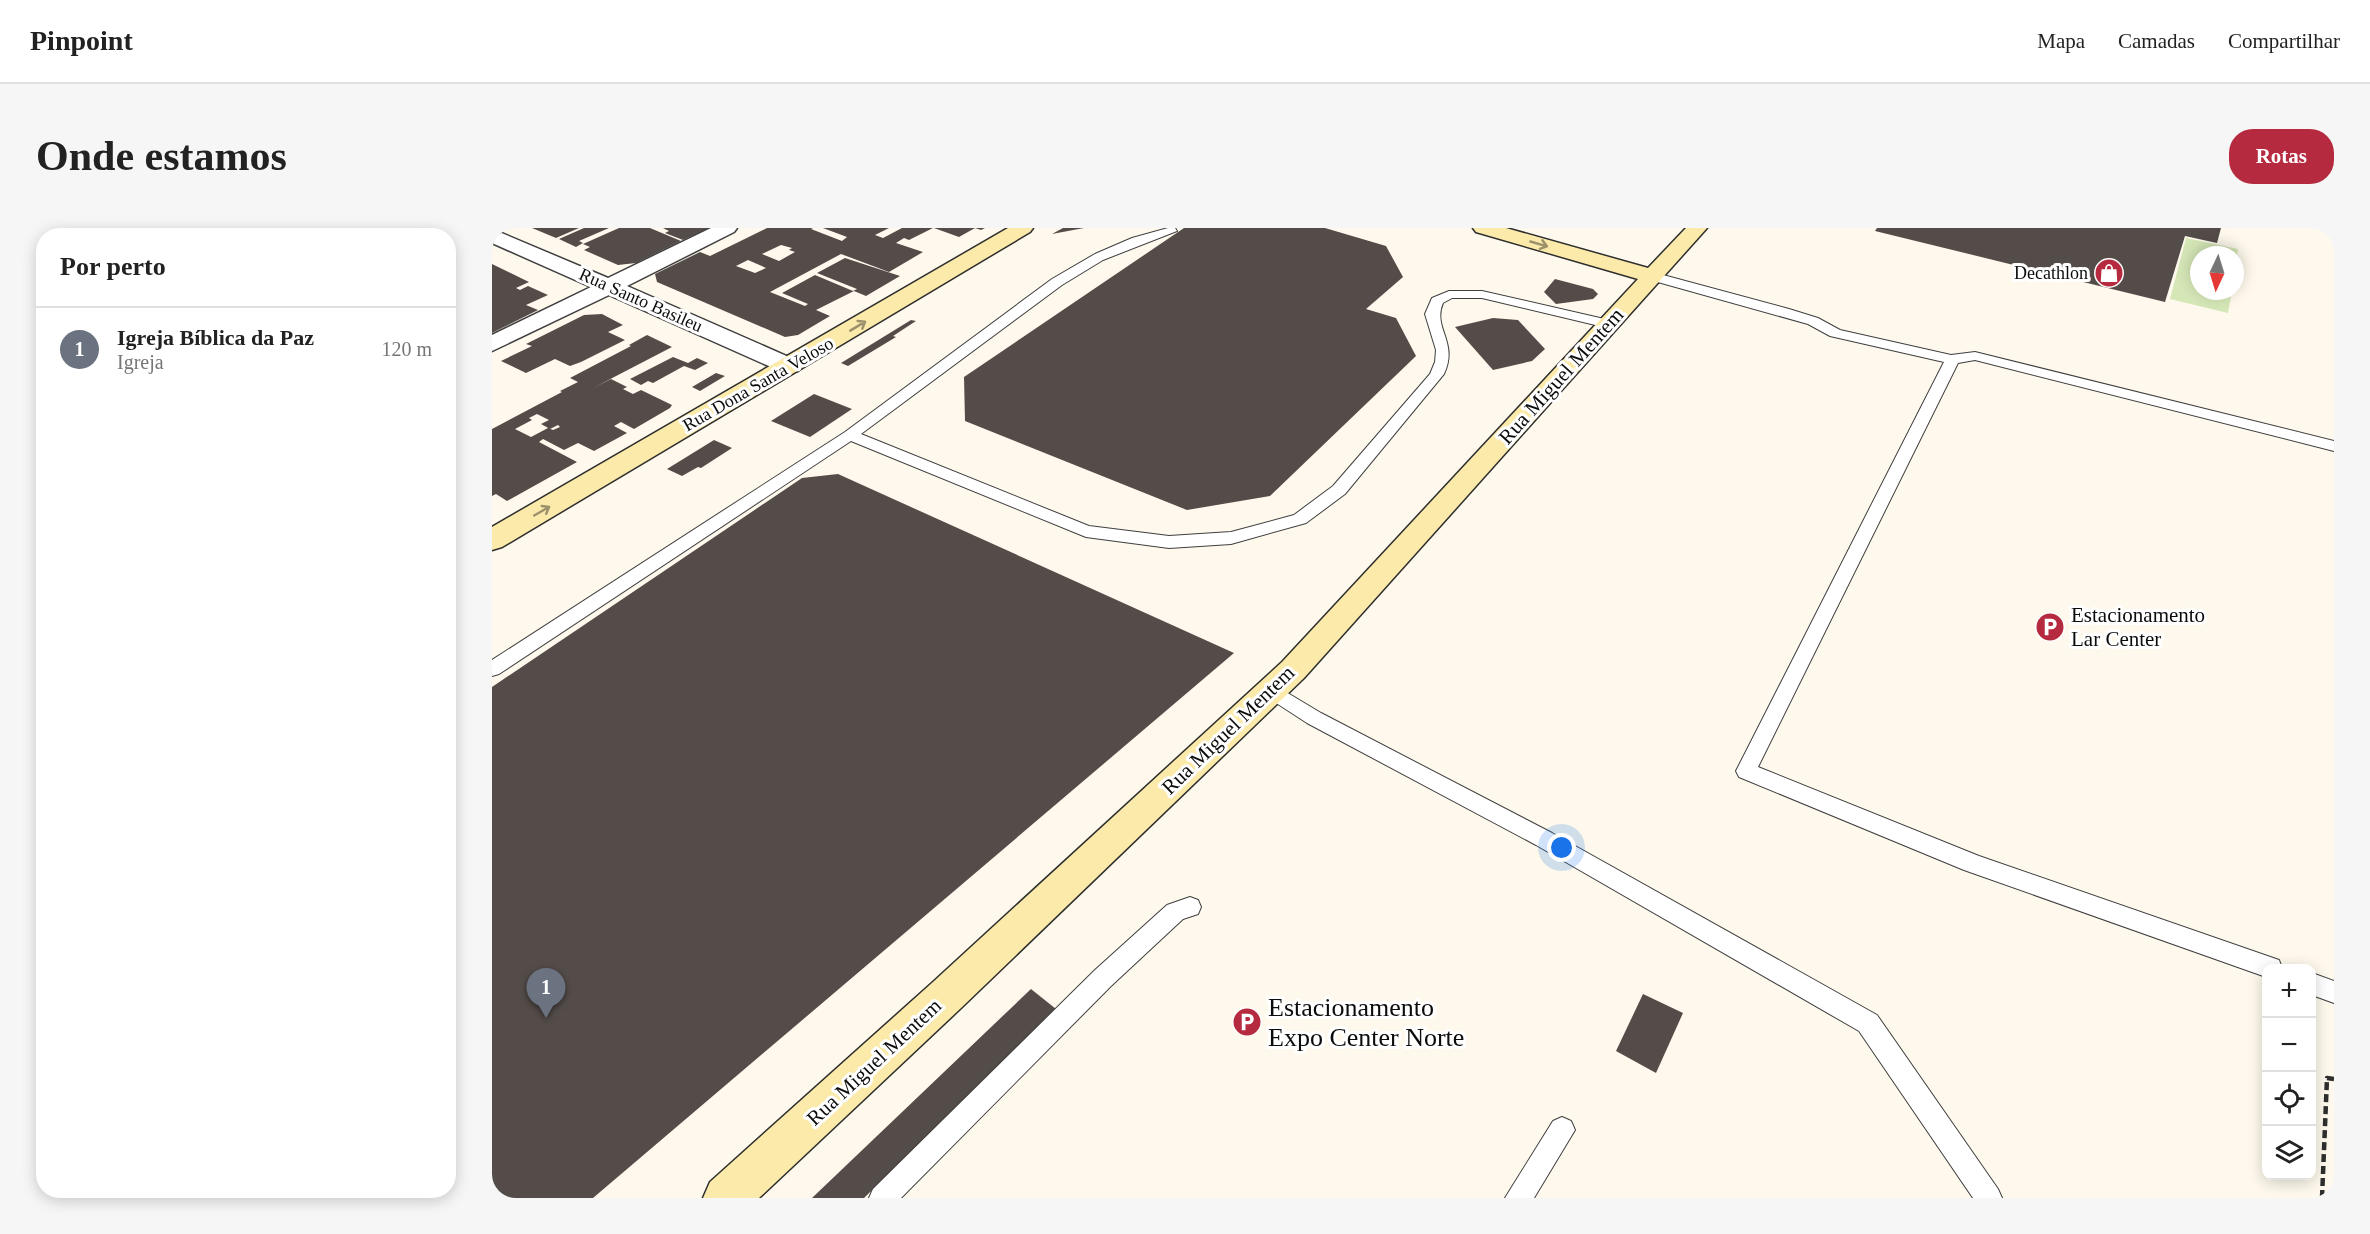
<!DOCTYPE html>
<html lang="pt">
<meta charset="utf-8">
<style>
:root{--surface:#fff;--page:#f6f6f6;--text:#222;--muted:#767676;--line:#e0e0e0;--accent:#b62a3f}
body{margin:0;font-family:"Times New Roman",serif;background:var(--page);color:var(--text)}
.controls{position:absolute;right:18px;bottom:18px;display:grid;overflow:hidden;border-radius:12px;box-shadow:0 3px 15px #0003}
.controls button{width:54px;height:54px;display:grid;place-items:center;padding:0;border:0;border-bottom:2px solid var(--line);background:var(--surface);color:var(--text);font:30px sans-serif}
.compass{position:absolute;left:1698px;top:18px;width:54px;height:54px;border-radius:50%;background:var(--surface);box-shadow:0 3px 15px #0003;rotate:184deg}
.you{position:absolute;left:1070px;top:620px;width:21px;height:21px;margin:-15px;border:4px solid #fff;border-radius:50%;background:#1a73e8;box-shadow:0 0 0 9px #1a73e833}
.badge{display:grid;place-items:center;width:39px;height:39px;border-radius:50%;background:var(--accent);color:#fff;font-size:20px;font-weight:700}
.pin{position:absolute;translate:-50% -50px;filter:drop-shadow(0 2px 3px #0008)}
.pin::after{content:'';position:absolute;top:32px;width:21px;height:18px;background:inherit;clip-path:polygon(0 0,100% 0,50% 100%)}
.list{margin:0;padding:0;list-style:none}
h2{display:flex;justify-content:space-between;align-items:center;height:78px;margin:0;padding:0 24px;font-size:26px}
h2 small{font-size:20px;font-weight:400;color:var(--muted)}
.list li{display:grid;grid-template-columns:39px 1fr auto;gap:18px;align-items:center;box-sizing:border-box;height:84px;padding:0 24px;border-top:2px solid var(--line)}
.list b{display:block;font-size:22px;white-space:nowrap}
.list p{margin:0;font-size:20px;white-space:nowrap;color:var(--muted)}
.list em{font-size:20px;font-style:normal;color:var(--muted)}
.icon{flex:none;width:33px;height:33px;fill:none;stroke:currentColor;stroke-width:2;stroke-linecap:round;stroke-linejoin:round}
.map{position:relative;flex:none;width:1842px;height:970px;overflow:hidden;border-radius:24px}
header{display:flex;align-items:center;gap:36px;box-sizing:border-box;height:84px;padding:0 30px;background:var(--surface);border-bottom:2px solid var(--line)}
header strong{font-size:28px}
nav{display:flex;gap:33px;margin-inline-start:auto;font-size:21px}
.intro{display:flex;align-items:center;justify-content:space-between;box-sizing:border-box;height:144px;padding:0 36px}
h1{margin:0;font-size:42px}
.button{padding:15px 27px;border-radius:24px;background:var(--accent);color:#fff;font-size:21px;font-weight:700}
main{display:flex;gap:36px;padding:0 36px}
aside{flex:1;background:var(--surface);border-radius:24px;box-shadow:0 3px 15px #0003}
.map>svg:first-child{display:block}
.green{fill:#d5e7b7}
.building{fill:#544c49;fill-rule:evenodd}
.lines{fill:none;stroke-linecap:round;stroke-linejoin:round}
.lane-casing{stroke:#3f3f3f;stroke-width:2}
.street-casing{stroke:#3f3f3f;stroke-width:3}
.secondary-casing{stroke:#2e2e2e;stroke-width:3}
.path{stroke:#2e2e2e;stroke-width:4.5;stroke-dasharray:8 4;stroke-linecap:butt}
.lane{fill:#fff;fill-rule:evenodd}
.street{fill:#fff;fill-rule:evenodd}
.secondary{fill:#fceaaa;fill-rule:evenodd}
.oneway{stroke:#9c916b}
.labels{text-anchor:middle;stroke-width:6;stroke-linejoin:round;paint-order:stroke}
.far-poi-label{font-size:18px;fill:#0c0c0c;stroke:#fff;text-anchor:end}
.far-street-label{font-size:18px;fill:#0c0c0c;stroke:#fff}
.street-label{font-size:21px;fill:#0c0c0c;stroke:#fff}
.poi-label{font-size:21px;fill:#0c0c0c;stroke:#fff;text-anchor:start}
.near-poi-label{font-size:26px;fill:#0c0c0c;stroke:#fff;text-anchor:start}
</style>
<header>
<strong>Pinpoint</strong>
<nav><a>Mapa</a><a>Camadas</a><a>Compartilhar</a></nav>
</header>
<div class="intro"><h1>Onde estamos</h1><a class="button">Rotas</a></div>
<main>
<aside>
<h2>Por perto<small></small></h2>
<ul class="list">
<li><span class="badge" style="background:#6b7280">1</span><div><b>Igreja Bíblica da Paz</b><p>Igreja</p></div><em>120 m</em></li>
</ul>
</aside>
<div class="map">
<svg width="1842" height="970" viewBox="0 0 1842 970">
<rect width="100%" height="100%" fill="#fef9ec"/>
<path class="green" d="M1694 10 1746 21 1743 41V27H1707V63H1740L1736 85 1678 71Z"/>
<path class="building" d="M40 0H87L64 10Z
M92 0H117L87 13 91 15 84 19 67 11Z
M127 0H158L189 13 144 35 126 37 92 22 98 19 91 16Z
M171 0H217L191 12 173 5 177 3Z
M275 0H321L319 1 350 13 355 9 331 0H397L383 7 391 10 410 0H441L417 12 412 10 404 15 431 24 397 44 349 26 278 64 313 78 316 76 290 65 323 47 361 63 365 61 325 45 353 30 408 48 374 68 362 63 324 82 338 88 306 107 293 109 165 54 163 46 208 24 218 28ZM289 17 300 20 297 22 303 24 287 33 270 26ZM256 32 274 40 263 45 244 38Z
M442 0H493L489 2 483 0 467 9Z
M571 0H592L560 6Z
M692 0H833L894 18 911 49 874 81 904 90 924 128 778 268 695 282 473 193 472 149Z
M1385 0H1729L1725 15 1693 8 1673 74 1383 3Z
M0 36 37 54 24 60 28 62 36 58 56 67 34 77 46 82 0 105Z
M1063 51 1101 61 1106 66 1101 71 1064 76 1052 64Z
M110 86 131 97 116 104 133 112 89 134 78 138 63 131 34 145 9 133 40 118 34 116 92 87Z
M1001 90 1026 92 1053 121 1040 133 1001 142 963 99Z
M419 92 424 93 401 108 404 109 356 138 349 135Z
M155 107 180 119 101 160 119 151 135 159 131 161 141 166 149 162 180 177 178 180 142 201 129 194 122 198 135 205 102 223 86 215 72 222 51 211 47 214 85 234 15 273 4 266 0 268V201L70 164 68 163 86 154 78 150 139 118 137 117ZM45 186 57 192 49 196 58 201 66 197 68 199 61 202 56 200 39 209 23 201 40 192 37 190Z
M181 129 196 135 205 130 216 135 203 142 192 138 161 155 156 153 149 157 138 151Z
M224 145 233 148 208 163 200 159Z
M322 166 360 181 318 209 279 193Z
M222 212 240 220 209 240 206 239 190 248 175 241Z
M346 246 742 425 101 970H0V459L310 250Z
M539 761 564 781 372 970H320Z
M1151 766 1191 785 1164 845 1124 823Z"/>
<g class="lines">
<g class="lane-casing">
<path id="lane" d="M676 0H683L685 3 611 32 570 57 369 206 597 298 677 308 739 304 802 287 841 258 938 146 943 134 944 122 933 86 940 70 957 63H990L1121 93 1123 96 1116 100 990 70H960L951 75C940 100 967 114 952 146L853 266 814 295 739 316 677 320 594 309 359 213 7 446 0 448V432L353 204 560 51 603 26 640 10Z
M1160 44 1297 81 1326 90 1348 102 1459 127 1483 124 1842 213V223L1483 132 1466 135 1266 539 1487 628 1787 732 1790 740H1774V749L1472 642 1247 549 1244 543 1452 134 1338 108 1316 96 1155 51 1154 48 1155 45Z
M779 455 829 485 1060 605 1385 787 1506 961 1510 970H1481L1367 803 1044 617 815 495 772 467 769 462 772 457Z
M698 669 706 672 709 679 706 686 691 691 619 758 409 970H377L381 961 603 742 675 677Z
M1820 745 1842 753V775L1820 767Z
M1070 889 1079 893 1083 902 1042 970H1013L1061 893Z"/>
</g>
<g class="street-casing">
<path id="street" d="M219 0H245L242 4 135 58 306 133 309 138 306 143 297 145 288 143 117 67 0 123V107L99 59 0 15V1L116 50Z"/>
</g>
<g class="secondary-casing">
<path id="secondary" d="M516 0H541L538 4 10 319 0 322V299Z
M981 0H1014L1156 40 1194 0H1215L812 450 469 780 267 970H211L218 954 441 754 790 434 1146 51 984 4Z"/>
</g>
<path class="path" d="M1830 970 1835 850 1842 851"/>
<use href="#lane" class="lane"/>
<use href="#street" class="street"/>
<use href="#secondary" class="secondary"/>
</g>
<defs><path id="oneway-shaft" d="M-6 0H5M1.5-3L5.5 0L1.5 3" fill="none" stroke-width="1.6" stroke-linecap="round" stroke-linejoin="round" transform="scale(1.5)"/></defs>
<g class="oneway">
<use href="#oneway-shaft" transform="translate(1047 16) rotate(16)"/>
<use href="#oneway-shaft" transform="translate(366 98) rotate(-31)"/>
<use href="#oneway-shaft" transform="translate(50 283) rotate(-30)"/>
</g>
<defs>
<g id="shop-disc" transform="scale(1.5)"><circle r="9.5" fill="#b62a3f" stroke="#fff"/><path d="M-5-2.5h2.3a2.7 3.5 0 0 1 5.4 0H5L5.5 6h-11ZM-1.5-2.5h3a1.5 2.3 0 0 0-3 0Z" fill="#fff"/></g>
<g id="parking-disc" transform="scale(1.5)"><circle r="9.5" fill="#b62a3f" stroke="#fff"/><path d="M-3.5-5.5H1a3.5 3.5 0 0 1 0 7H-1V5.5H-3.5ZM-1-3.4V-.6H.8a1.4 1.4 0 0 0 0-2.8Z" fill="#fff"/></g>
</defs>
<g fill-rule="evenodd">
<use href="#shop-disc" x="1617" y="45"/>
<use href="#parking-disc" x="1558" y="399"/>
<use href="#parking-disc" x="755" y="794"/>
</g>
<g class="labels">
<g class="far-poi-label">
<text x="1596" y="51">Decathlon</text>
</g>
<g class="far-street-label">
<text transform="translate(149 72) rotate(24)" y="6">Rua Santo Basileu</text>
<text transform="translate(266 156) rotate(-30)" y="6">Rua Dona Santa Veloso</text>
</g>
<g class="street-label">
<text transform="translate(1069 148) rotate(-48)" y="7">Rua Miguel Mentem</text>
<text transform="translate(736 502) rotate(-44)" y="7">Rua Miguel Mentem</text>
<text transform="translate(382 834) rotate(-43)" y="7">Rua Miguel Mentem</text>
</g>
<g class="poi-label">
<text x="1579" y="394">Estacionamento<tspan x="1579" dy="24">Lar Center</tspan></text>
</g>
<g class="near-poi-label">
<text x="776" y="788">Estacionamento<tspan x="776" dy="30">Expo Center Norte</tspan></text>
</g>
</g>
</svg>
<div class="controls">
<button>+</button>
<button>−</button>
<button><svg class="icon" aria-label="locate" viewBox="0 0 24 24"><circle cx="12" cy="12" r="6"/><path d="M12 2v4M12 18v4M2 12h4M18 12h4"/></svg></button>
<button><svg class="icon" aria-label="layers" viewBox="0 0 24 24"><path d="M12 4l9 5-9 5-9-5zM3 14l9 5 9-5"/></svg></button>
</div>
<svg class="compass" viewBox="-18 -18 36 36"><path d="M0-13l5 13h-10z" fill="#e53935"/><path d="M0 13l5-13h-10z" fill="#767676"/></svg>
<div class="you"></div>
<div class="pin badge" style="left:54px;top:790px;background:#6b7280">1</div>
</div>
</main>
